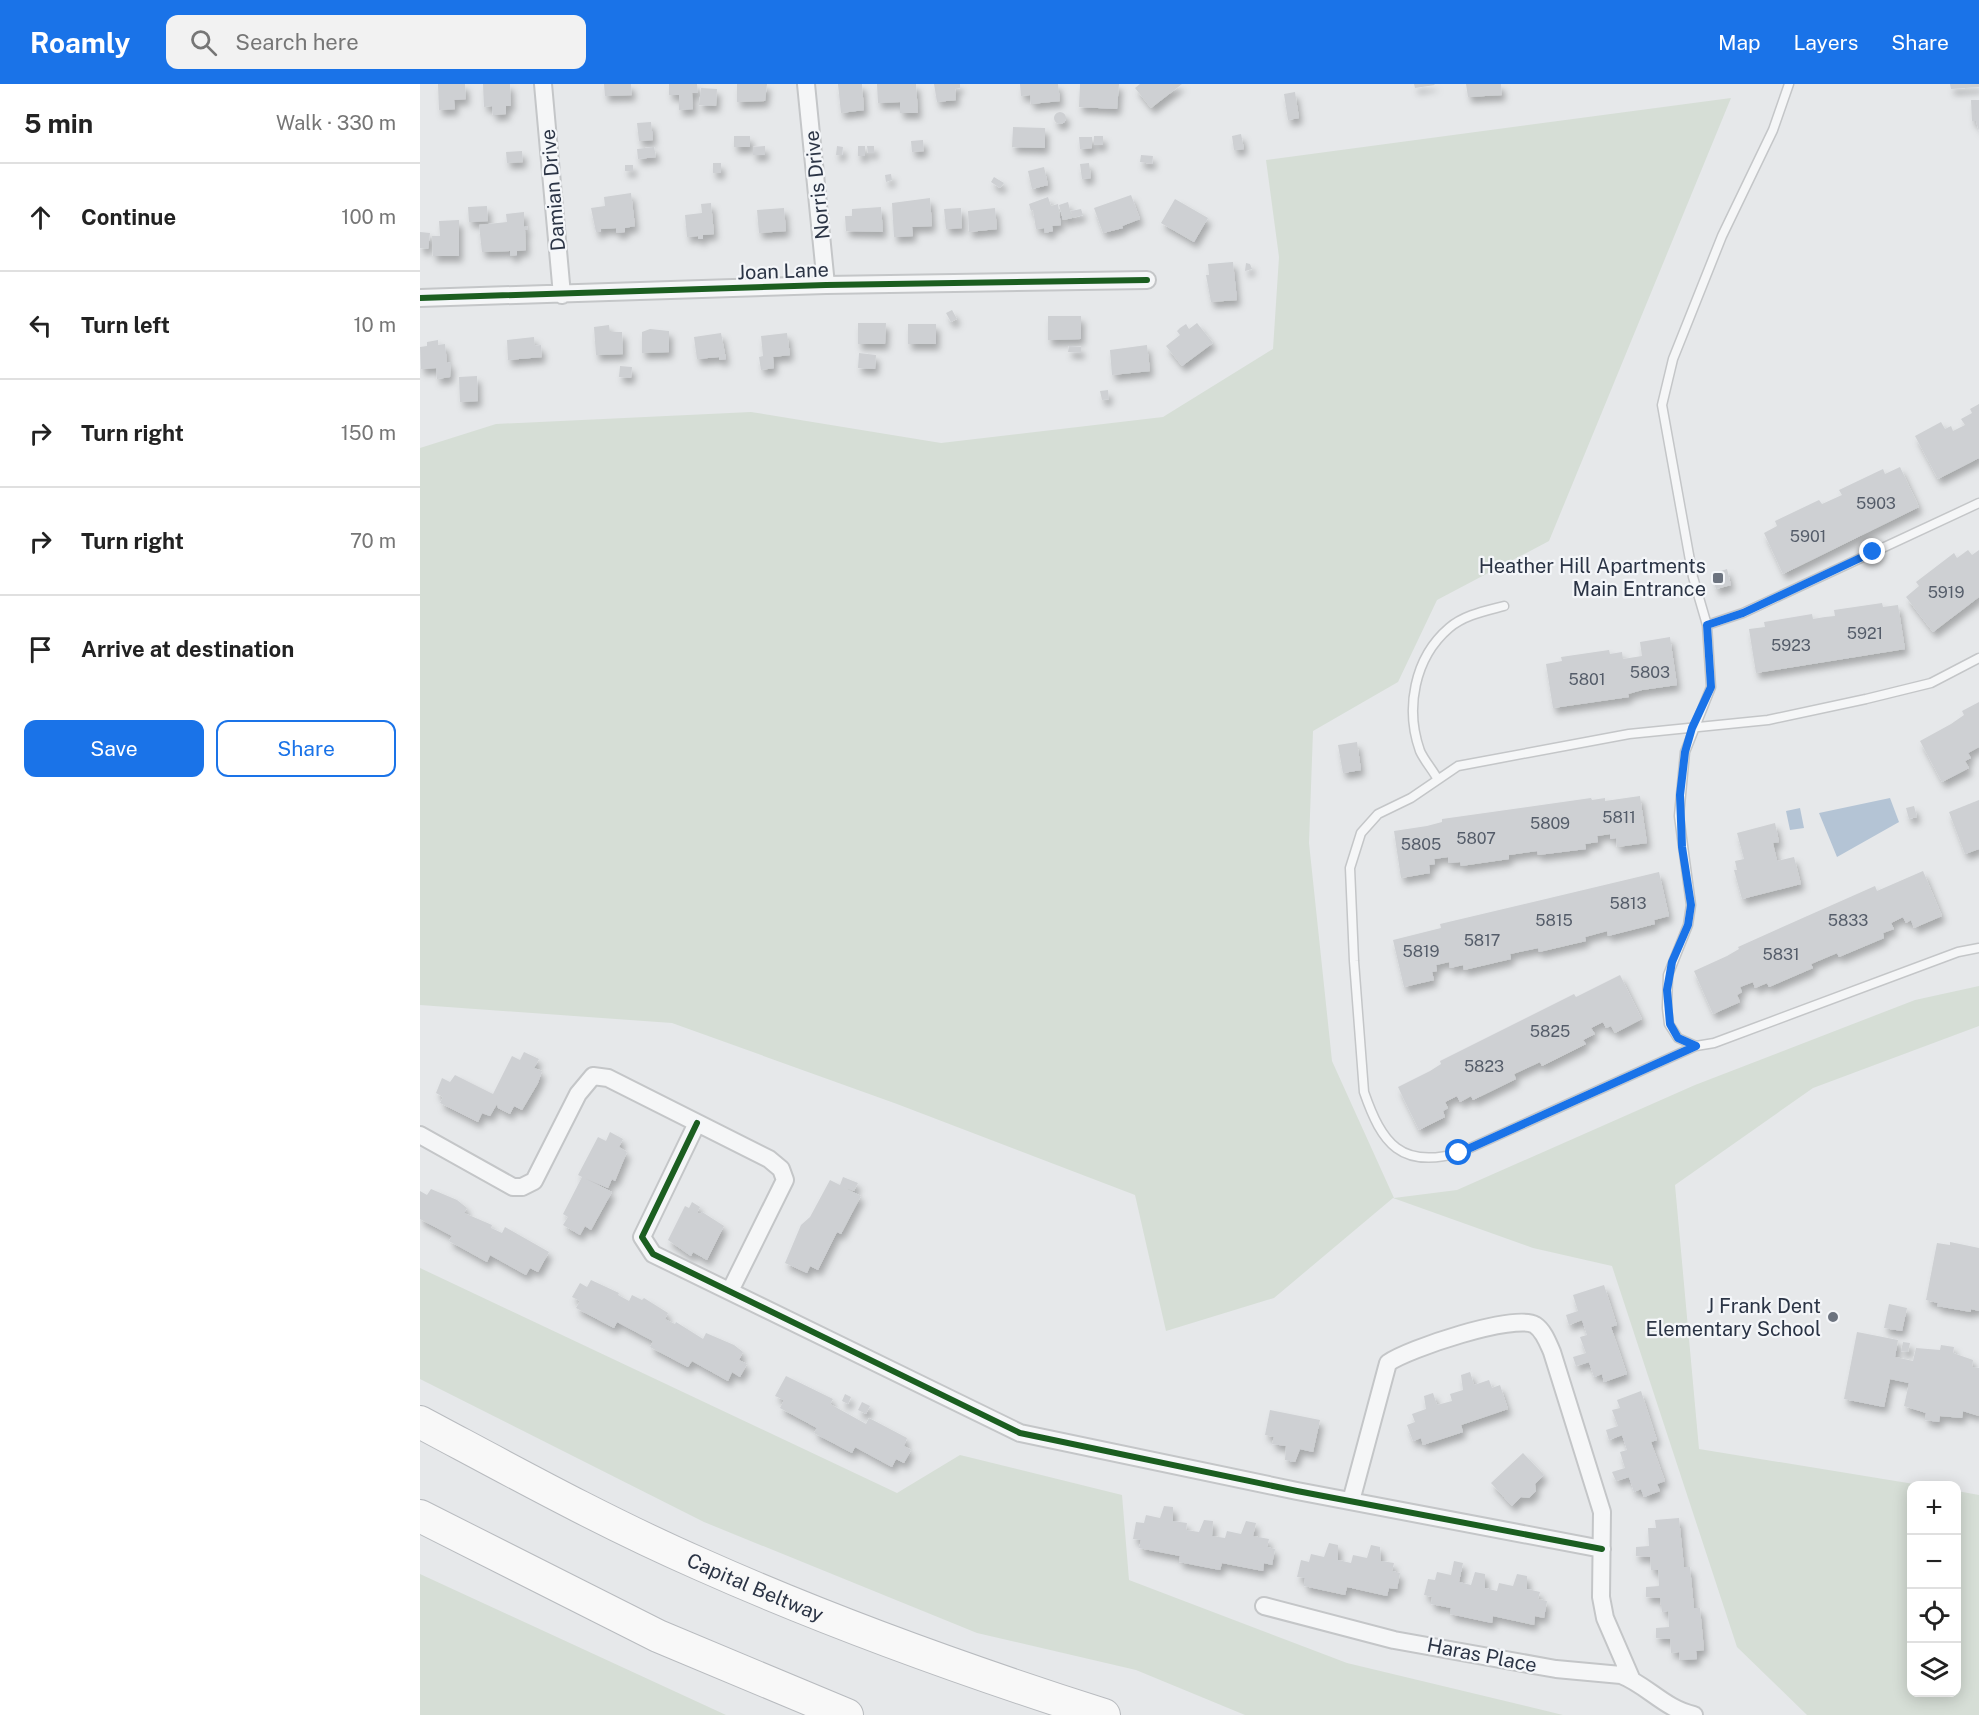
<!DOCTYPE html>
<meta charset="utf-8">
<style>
:root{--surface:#fff;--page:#f2f2f2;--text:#222;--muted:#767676;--line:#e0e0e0;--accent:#1a73e8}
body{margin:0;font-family:"Public Sans",sans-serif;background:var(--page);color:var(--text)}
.controls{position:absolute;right:18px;bottom:18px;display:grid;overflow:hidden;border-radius:12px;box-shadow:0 3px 15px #0003}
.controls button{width:54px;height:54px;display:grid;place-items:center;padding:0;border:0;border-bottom:2px solid var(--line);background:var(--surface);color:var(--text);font:30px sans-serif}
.stop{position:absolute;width:18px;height:18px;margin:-14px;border:4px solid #1a73e8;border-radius:50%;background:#fff}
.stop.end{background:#1a73e8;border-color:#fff;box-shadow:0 2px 6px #0008}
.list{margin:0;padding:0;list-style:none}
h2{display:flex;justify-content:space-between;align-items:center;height:78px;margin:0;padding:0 24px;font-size:26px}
h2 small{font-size:20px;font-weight:400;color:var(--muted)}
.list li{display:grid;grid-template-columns:39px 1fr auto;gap:18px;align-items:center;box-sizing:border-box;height:108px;padding:0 24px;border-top:2px solid var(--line)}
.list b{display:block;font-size:22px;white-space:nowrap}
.list em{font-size:20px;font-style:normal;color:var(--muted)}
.actions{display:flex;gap:12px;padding:18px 24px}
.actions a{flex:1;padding:14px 0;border:2px solid var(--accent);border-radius:12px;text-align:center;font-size:21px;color:var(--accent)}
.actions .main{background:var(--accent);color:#fff}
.icon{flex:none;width:33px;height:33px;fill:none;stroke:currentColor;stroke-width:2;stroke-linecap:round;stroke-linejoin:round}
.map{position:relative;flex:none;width:1559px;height:1631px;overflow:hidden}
header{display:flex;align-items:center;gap:36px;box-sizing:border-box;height:84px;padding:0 30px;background:var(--accent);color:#fff}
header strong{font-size:28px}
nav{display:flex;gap:33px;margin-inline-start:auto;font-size:21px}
.search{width:420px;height:54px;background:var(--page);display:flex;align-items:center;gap:15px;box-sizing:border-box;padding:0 21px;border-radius:12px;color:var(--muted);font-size:22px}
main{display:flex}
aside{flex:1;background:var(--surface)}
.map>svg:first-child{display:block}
.green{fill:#d6ded6}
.water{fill:#b4c4d5}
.building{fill:#ced0d3;filter:url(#shadow)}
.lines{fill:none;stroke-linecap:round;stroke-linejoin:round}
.service-casing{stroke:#c4c6c8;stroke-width:11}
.minor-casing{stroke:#c4c6c8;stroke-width:20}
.motorway-casing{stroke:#b8bbbf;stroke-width:34}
.service{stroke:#f5f6f7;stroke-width:8}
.minor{stroke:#f5f6f7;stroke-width:16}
.motorway{stroke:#f8f8f8;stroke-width:32}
.cycleway-casing{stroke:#f4f6f9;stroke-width:10}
.cycleway{stroke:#1b5e20;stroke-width:6}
.route{stroke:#1a73e8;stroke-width:8}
.poi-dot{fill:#6c737f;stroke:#f4f6f9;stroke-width:2}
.labels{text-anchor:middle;stroke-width:4.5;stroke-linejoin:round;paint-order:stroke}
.number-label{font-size:16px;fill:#545c69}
.street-label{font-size:20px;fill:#2b3445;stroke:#f4f6f9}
.poi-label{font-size:20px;fill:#2b3445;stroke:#f4f6f9;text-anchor:end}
</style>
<header>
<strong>Roamly</strong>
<div class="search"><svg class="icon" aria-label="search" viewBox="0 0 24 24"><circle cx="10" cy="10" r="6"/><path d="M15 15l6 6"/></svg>Search here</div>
<nav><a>Map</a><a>Layers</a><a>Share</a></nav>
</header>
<main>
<aside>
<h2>5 min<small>Walk · 330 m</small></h2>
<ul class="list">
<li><svg class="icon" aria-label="ahead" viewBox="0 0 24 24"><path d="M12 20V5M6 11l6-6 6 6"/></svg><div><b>Continue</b></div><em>100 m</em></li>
<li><svg class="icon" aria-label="left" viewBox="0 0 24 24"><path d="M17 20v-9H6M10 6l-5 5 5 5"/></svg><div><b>Turn left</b></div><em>10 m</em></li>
<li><svg class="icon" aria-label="right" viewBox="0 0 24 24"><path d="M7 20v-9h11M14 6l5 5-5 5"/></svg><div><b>Turn right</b></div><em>150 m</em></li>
<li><svg class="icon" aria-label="right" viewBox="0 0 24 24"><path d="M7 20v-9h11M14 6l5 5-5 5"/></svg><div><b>Turn right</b></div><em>70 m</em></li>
<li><svg class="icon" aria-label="arrive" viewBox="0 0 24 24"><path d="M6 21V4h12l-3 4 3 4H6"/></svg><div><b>Arrive at destination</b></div></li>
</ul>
<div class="actions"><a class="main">Save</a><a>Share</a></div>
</aside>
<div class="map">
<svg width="1559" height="1631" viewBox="0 0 1559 1631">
<defs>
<filter id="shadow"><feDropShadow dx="3.5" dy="6" stdDeviation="3" flood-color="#0004"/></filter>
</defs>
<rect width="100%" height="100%" fill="#e6e8ea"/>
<path class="green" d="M1311 14 1129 457 1017 516 978 598 893 647 889 759 912 977 974 1114 1037 1106 1275 1001 1495 916 1559 902V942L1393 1004 1255 1101 1279 1365 1500 1401 1492 1402V1608H1536L1537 1407 1559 1411V1631H1387L1317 1563 1192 1182 1113 1164 973 1114 854 1214 746 1247 715 1111 477 1020 252 939 0 921V364L76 340 331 328 521 359 743 333 853 265 859 173 846 76Z
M0 1184 477 1409 540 1371 702 1411 709 1496 927 1579 1143 1631H825L716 1586 557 1549 284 1438 0 1295Z
M0 1490 306 1631H0Z"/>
<path class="water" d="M1470 714 1479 738 1417 773 1399 729Z
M1380 724 1384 744 1370 746 1366 727Z"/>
<path class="building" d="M18 0H45L46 15 34 16 35 25 19 26Z
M63 0H90L91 22H86V30L73 31 72 22 64 23Z
M184 0H211L212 11 185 12Z
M249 0H277L278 9H272L273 25 259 26V11H249Z
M317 0H347L345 17 317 18Z
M418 0H442L444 26 421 29Z
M457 0H496L498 29H480V18L458 19Z
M514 0H540V4L535 5 536 16 517 18Z
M600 0H638L640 17 611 20 610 11 601 12Z
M660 0H699L697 25 659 23Z
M720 0H762L731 24 715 4Z
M994 0H1014L1015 1 995 4Z
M1046 0H1081L1082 11 1048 13Z
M1530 0H1559V3L1531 5Z
M281 4 297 5 296 22 279 21Z
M875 8 879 34 868 36 864 10Z
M1551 16H1559V47L1556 37H1552Z
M634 34a6 6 0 1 1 12 0a6 6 0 1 1-12 0Z
M231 38 233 56 219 57 217 39Z
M593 43 625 44V64L592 63Z
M821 50 824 65 814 66 812 52Z
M314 52H330V63H314Z
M674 52H683V61H674Z
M659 53H672V64L660 65Z
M503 56 504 67 492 68 491 57Z
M345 62V71H333V63Z
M417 62 423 63 422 71H416Z
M438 62H445V72H438Z
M447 62H454V69H448Z
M234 63 236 73 218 75 217 65Z
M102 67 103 78 87 79 86 68Z
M721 71 733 72 732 80 720 78Z
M293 79H301V89H293Z
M669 79 671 94 662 95 660 80Z
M205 81H213V87H205Z
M624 83 628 101 612 105 608 87Z
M471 90 472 96 466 98 465 91Z
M574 93 584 99 580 104 571 98Z
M211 109 215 142 205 144V148L196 149V144L181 145V148H176L171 124 185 122 184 113Z
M711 111 720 135 702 142 703 144 683 149 674 124Z
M628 113 631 122 638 120 641 141 632 142 633 147 625 149 624 144 616 145 613 126 611 127 609 120Z
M510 114 512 142 492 143 493 152 474 153 472 119Z
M755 115 788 134 774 158 741 139Z
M648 118 652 134 643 136 639 121Z
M291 119 294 150 283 151V155H278V152L267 153 265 131 282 129 281 120Z
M67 122 68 137 49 138 48 123Z
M461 123 463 148 426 147 425 132H432V125Z
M364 124 366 147 339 149 337 126Z
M541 124 542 144 526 145 524 125Z
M575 124 577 145 549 148 548 127Z
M661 125 663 131 653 134 651 127Z
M104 128V143L107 142 108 146H105L106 166 97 167V171L90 172V167L62 168 59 141 87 138 86 130Z
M39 136V172H13L12 152H20L19 137Z
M0 148 10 149 8 165 0 164Z
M813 178 817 216 791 218 786 191H789L788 180Z
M826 179 830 180 832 185 825 187Z
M532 226 537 235 531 238 526 229Z
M628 232H661V255L628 256Z
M438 239H466L465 260H438Z
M777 239 793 259 762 282 746 262 760 251 757 247 760 244 766 240 769 245Z
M488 240H516V260H488Z
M189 241 190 248H202L203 270 176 271 174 243Z
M230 245 249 247V268L222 269V248Z
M301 249 306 275 299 276V273L277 275 274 253Z
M367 249 370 271 353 273 354 284 341 286 339 273 343 272 341 252Z
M114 253 115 262 121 261 122 273 88 276 87 256Z
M18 256V261L25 260 27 279 31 278 30 293 17 295 16 284 1 285 0 263 7 262V258Z
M727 261 730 287 692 291 690 266Z
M649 262 661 263V269L648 268Z
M439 269 456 271 455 285 438 284Z
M200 282 212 283 211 294 199 293Z
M57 292 58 317 40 318 39 293Z
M688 306 689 315 682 316 680 307Z
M1559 320V374L1518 395 1495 352 1521 338 1525 345 1531 342 1533 347 1545 341 1541 335 1552 329 1550 325Z
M1480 383 1499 423 1363 490 1344 449 1357 442 1355 437 1399 416 1402 420 1422 411 1419 406 1463 385 1465 390Z
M1548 466 1552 471 1559 466V513L1513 548 1486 513 1499 502 1496 498 1534 469 1537 474Z
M1307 485 1311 501 1296 505 1292 490Z
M1462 519 1463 523 1478 521 1485 565 1336 589 1329 545 1345 543 1344 538 1392 530 1393 535 1405 533 1415 532 1414 526Z
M1250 553 1257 601 1222 606 1208 610 1209 613 1133 624 1126 580 1142 577 1141 573 1189 566 1190 570 1202 568 1203 575 1222 572 1220 558Z
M1559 618V663L1548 669 1551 674 1545 677 1549 684 1522 698 1500 657 1531 640 1544 631 1542 627Z
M937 658 941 686 923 689 918 661Z
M1220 712 1227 759 1197 763 1196 754 1190 755V750L1177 752 1178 758 1165 760 1166 765 1118 771 1117 767 1089 771V775L1041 782 1040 778 1028 779V773L1014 775 1015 780 1009 781 1010 789 981 794 974 747 1007 742 1022 738V735L1171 714 1172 716 1185 714V717Z
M1559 716V765L1545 770 1529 728Z
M1494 722 1497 733 1489 735 1486 724Z
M1355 739 1359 758 1353 759 1357 777 1374 773 1381 800 1322 815 1314 786H1317L1315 777 1324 775 1317 749Z
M1503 787 1522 832 1494 844 1491 836 1486 839 1483 833 1471 839 1474 845 1463 849 1464 854 1419 873 1417 869 1391 880 1393 884 1349 903 1347 899 1335 904 1333 898 1320 903 1322 908 1317 911 1320 918 1293 930 1274 887 1307 872 1319 865 1318 863 1385 833 1455 802 1457 807Z
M1239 788 1249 832 1234 836 1235 840 1188 852 1187 847 1165 853 1166 857 1119 868 1118 864 1090 870 1091 875 1044 886 1043 881 1030 884 1029 878 1016 881 1017 887 1012 888 1014 896 984 903 973 856 1021 844 1020 840Z
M1200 891 1222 935 1195 949 1191 942 1186 944 1183 938 1171 944 1175 950 1163 956 1166 960 1122 982 1120 978 1094 990 1096 995 1053 1016 1051 1012 1040 1018 1037 1012 1025 1018 1028 1024 1023 1027 1025 1033 999 1046 978 1003 1010 987 1021 980 1020 977 1154 910 1156 913Z
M104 968 119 975 114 984 122 987 118 999 102 1026 94 1022 90 1030 78 1024 77 1020 70 1032 62 1029 58 1038 20 1019 23 1013 16 1009 22 994 30 998 35 991 73 1010 92 972 100 976Z
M190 1048 203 1055 199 1063 207 1068 195 1097 192 1095 188 1104 164 1094 192 1108 171 1146 165 1142 160 1151 143 1141 148 1133 143 1130 162 1093 158 1091 178 1053 186 1057Z
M423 1093 438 1099 434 1107 423 1103 441 1112 421 1150 417 1148 398 1186 390 1182 387 1189 365 1179 381 1141 390 1133 410 1096 420 1101Z
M11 1105 37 1116 47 1124 44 1129 72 1141 71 1144 82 1149 85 1143 129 1168 118 1188 110 1184 106 1191 70 1171 67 1178 29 1157 32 1152 0 1135V1107L7 1111Z
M272 1118 280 1123 277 1129 280 1130 282 1128 304 1142 287 1176 273 1168 271 1172 248 1156 265 1122 269 1124Z
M1530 1158 1559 1164V1227L1551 1225V1228L1517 1222 1518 1219 1506 1216 1517 1159 1530 1161Z
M171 1196 199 1209 198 1211 209 1217 212 1211 222 1216 224 1214 248 1229 245 1235 255 1240 256 1238 283 1255 286 1249 314 1261 323 1268 319 1276 327 1280 320 1293 312 1288 308 1297 272 1277 268 1283 230 1263 233 1257 197 1238 194 1244 156 1224 160 1217 152 1213 160 1199 167 1203Z
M1184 1201 1197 1241 1191 1243 1207 1290 1184 1298 1182 1290 1174 1293 1169 1278 1156 1282 1153 1273 1166 1269 1160 1253 1167 1251 1162 1236 1149 1241 1146 1231 1158 1227 1153 1211Z
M1469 1220 1487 1224 1482 1247 1464 1244Z
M1437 1248 1478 1256 1475 1273 1493 1277 1496 1264 1520 1266 1521 1261 1534 1263 1533 1269 1553 1276 1552 1283 1559 1284V1332L1543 1327 1542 1334 1520 1332 1519 1338 1505 1336 1506 1329 1484 1322 1489 1299 1470 1295 1464 1323 1424 1315Z
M1483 1258 1490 1259 1488 1268 1481 1267Z
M1050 1288 1054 1301 1069 1296 1072 1304 1080 1301 1088 1325 1041 1341 1043 1348 1003 1361 1001 1354 993 1357 987 1341 995 1338 992 1330 1006 1325 1004 1312 1013 1309 1017 1321 1032 1317 1030 1310 1043 1306 1041 1291Z
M366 1292 413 1315 410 1320 446 1340 449 1334 487 1354 484 1362 491 1366 484 1379 476 1375 472 1383 435 1363 432 1369 394 1349 397 1344 360 1324 364 1316 355 1312Z
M1221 1307 1237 1356 1231 1358 1245 1397 1237 1400 1240 1407 1224 1413 1221 1405 1214 1408 1209 1393 1196 1397 1192 1388 1205 1384 1200 1368 1207 1366 1202 1351 1189 1356 1186 1346 1198 1342 1192 1326 1200 1324 1197 1316Z
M425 1310 431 1313 428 1320 422 1317Z
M442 1318 450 1322 446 1330 438 1326Z
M850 1326 900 1336 893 1368 880 1365 875 1378 865 1376 866 1362 852 1360 854 1353 845 1351Z
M1103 1369 1124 1391 1115 1400 1116 1407 1109 1414 1101 1413 1092 1422 1071 1399Z
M744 1422 753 1423V1437L767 1439 766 1446 779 1448 784 1436 793 1437 792 1452 805 1454 807 1447 821 1450 826 1437 836 1439 833 1452 849 1455 847 1463 855 1465 852 1481 844 1479 843 1487 802 1479 800 1486 759 1478 760 1472 719 1464 721 1456 713 1455 716 1438 724 1439 726 1431 740 1434Z
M1259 1434 1264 1483H1270L1274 1524H1280L1284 1566 1276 1567 1277 1575 1260 1576 1259 1568 1251 1569 1250 1555 1236 1554V1544L1249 1543 1248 1527 1242 1528 1240 1514 1226 1513V1503L1239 1502 1238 1486H1231L1230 1473 1216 1472V1463L1229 1462 1228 1444H1236L1235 1436Z
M909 1459 918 1461V1476L931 1479 933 1471 947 1474 951 1461 960 1463 961 1477 974 1479 972 1487 980 1489 977 1505 969 1504 967 1512 927 1503 925 1511 884 1502 885 1494 877 1493 881 1476 889 1478 891 1470 904 1473Z
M1034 1477 1043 1479 1039 1498 1051 1501 1055 1488 1065 1490V1504L1077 1507 1079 1499 1093 1502 1097 1490 1107 1492V1505L1120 1508 1118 1515 1127 1517 1124 1534 1115 1532 1114 1541 1073 1532 1072 1539 1030 1530 1031 1524 1011 1520 1012 1513 1004 1511 1008 1495 1015 1496 1017 1488 1031 1491Z"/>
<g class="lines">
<g class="service-casing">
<path id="service" d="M1369 0 1353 46 1302 152 1253 275 1242 321 1273 493 1287 541 1291 603 1265 668 1259 732 1271 821 1268 841 1248 891 1247 924 1249 940 1258 954 1276 962 1294 959 1538 868 1559 864
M1287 541 1323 529 1559 419
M1017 694C1012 685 1004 676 1000 667 985 625 994 574 1029 544 1044 531 1065 527 1084 522
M1276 962 1039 1069C981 1085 962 1060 944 1008L934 877 930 784 941 749 958 730 991 714 1038 682 1209 650 1348 636 1446 615 1511 599 1559 574"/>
</g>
<g class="minor-casing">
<path id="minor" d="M123 0 142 211
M386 0 406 201
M0 214 406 201 727 196
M277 1039 222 1153 233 1170 600 1349 877 1407 1182 1465
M0 1051 93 1103H102L114 1097 158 1010 173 992 188 994 349 1075 361 1085 365 1096 310 1207
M931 1417 968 1279C987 1265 1095 1229 1115 1241 1124 1247 1128 1259 1132 1268L1182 1428 1181 1513 1185 1534 1211 1594
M844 1522 974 1556 1136 1585 1201 1591C1227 1601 1245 1625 1274 1631"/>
</g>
<g class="motorway-casing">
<g id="motorway">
<path id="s1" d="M0 1338C92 1387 184 1438 280 1480 412 1539 546 1587 684 1631"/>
<path d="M0 1432 238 1552 427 1631"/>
</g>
</g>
<use href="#service" class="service"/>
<use href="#minor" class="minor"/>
<use href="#motorway" class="motorway"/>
<g class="cycleway-casing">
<path id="cycleway" d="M0 214 406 201 727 196
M277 1039 222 1153 233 1170 600 1349 877 1407 1182 1465"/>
</g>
<use href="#cycleway" class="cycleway"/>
</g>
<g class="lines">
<path class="route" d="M1039 1069 1276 962 1258 954 1250 940 1247 906 1252 878 1268 841 1271 821 1262 763 1260 711 1265 668 1272 644 1291 603 1287 541 1323 529 1453 468"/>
</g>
<g class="poi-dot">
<rect x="1292" y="488" width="12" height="12" rx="3"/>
<circle cx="1413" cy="1233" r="6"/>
</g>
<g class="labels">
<g class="number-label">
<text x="1456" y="425">5903</text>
<text x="1388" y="458">5901</text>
<text x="1526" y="514">5919</text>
<text x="1445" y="555">5921</text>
<text x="1371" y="567">5923</text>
<text x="1230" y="594">5803</text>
<text x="1167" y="601">5801</text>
<text x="1199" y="739">5811</text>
<text x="1130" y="745">5809</text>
<text x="1056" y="760">5807</text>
<text x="1001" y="766">5805</text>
<text x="1208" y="825">5813</text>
<text x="1134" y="842">5815</text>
<text x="1428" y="842">5833</text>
<text x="1062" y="862">5817</text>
<text x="1001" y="873">5819</text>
<text x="1361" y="876">5831</text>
<text x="1130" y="953">5825</text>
<text x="1064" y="988">5823</text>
</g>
<g class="street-label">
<text transform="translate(397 101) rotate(-96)" y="7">Norris Drive</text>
<text transform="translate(133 106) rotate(-95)" y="7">Damian Drive</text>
<text transform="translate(363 187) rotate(-2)" y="7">Joan Lane</text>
<text dy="7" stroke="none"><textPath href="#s1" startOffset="374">Capital Beltway</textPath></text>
<text transform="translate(1062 1571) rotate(11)" y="7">Haras Place</text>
</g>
<g class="poi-label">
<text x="1286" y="489">Heather Hill Apartments<tspan x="1286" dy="23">Main Entrance</tspan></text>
<text x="1401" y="1229">J Frank Dent<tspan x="1401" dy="23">Elementary School</tspan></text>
</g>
</g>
</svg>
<div class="controls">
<button>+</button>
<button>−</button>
<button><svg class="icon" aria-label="locate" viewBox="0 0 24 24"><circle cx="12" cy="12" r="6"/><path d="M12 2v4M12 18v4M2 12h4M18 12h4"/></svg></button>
<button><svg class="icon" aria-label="layers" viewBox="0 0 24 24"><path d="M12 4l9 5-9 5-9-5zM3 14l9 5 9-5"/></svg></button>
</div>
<div class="stop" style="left:1039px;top:1069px"></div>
<div class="stop end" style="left:1453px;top:468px"></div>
</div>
</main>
